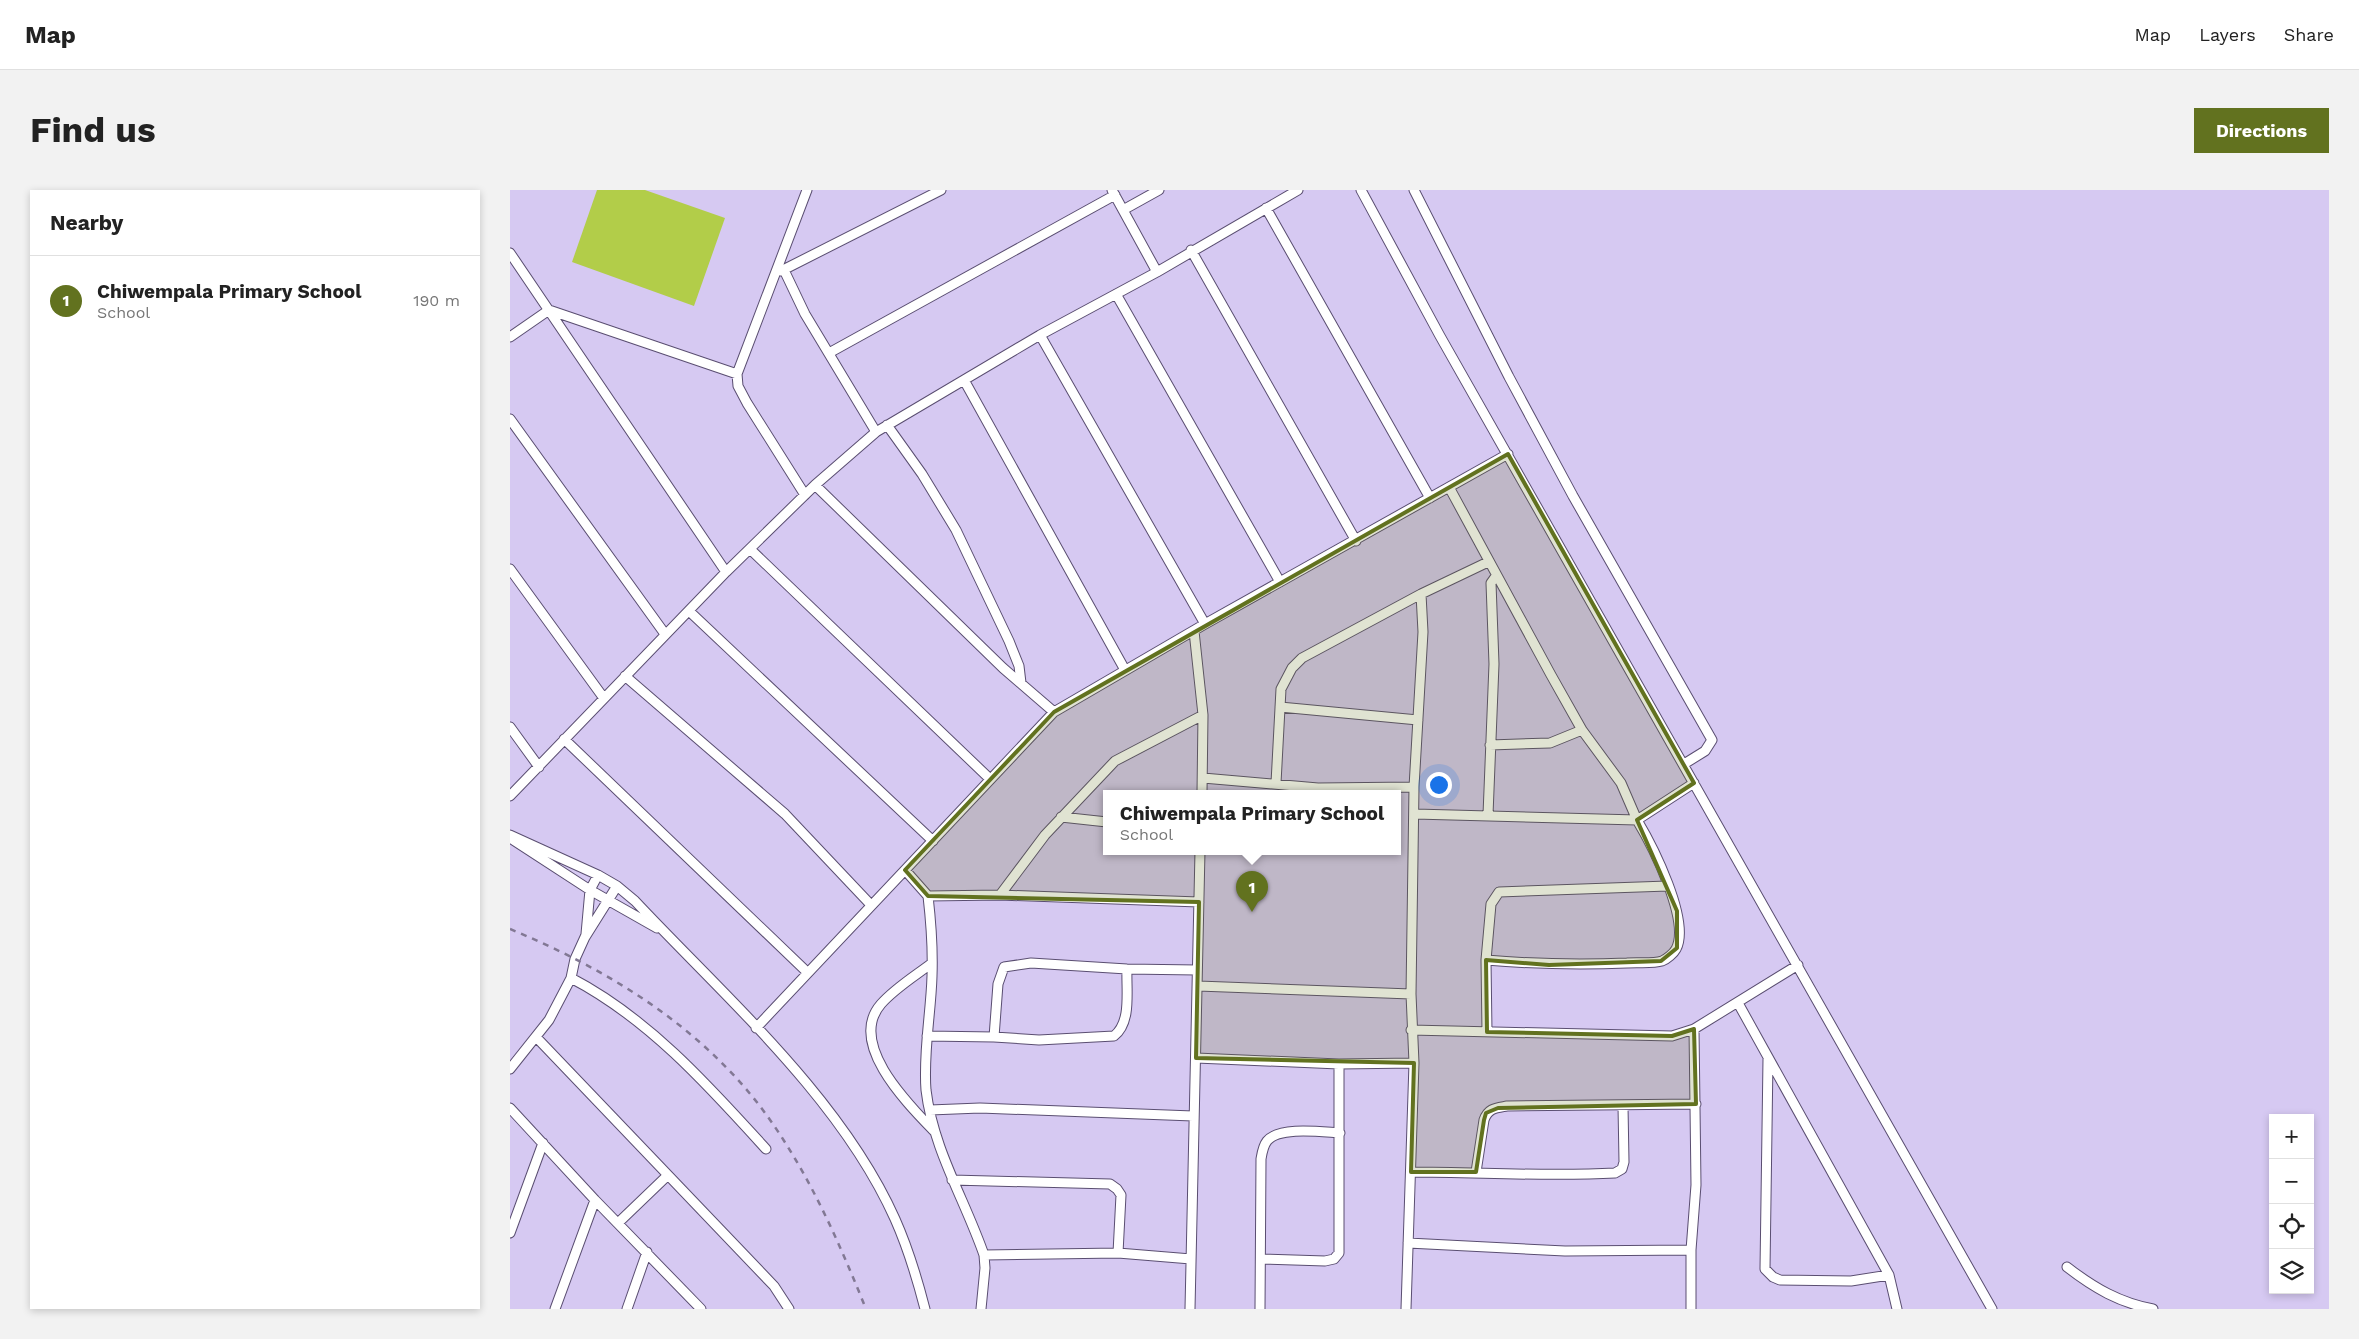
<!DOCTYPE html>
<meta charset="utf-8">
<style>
:root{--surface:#fff;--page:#f2f2f2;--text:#222;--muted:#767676;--line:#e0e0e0;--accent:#62721f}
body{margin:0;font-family:"Work Sans",sans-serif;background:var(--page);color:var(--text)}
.controls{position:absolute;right:15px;bottom:15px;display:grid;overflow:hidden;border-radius:0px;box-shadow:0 2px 8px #0003}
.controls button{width:45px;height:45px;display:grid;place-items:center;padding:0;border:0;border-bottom:1px solid var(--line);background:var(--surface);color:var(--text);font:25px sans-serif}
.you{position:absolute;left:928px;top:594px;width:18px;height:18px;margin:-12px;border:4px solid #fff;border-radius:50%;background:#1a73e8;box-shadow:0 0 0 8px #1a73e833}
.badge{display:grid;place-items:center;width:32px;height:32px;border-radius:50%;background:var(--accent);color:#fff;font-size:16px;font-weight:700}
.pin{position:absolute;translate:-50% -41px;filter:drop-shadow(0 1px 2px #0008)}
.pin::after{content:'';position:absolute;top:26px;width:18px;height:15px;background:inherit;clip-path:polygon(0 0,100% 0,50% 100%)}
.popup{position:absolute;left:593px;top:600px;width:298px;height:65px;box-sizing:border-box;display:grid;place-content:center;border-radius:0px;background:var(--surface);filter:drop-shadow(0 1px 4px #0005);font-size:16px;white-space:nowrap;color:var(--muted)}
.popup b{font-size:19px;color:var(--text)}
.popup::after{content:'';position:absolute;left:50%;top:100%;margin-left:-10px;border:10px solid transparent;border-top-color:var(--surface)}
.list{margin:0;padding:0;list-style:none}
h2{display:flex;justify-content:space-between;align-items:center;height:65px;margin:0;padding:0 20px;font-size:21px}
h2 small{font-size:16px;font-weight:400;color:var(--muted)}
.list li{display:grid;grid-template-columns:32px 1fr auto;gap:15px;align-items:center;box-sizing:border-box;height:90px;padding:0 20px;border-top:1px solid var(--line)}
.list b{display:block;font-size:19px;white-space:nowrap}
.list p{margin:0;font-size:16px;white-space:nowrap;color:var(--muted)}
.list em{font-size:16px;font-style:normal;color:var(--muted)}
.icon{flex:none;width:28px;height:28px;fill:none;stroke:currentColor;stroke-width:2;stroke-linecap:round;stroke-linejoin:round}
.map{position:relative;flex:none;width:1819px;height:1119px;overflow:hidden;border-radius:0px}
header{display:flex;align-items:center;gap:30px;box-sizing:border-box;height:70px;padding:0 25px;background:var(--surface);border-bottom:1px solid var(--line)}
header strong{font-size:24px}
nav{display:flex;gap:28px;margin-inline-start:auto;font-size:18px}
.intro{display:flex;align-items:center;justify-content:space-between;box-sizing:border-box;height:120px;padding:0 30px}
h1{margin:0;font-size:35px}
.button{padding:12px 22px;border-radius:0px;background:var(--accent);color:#fff;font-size:18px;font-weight:700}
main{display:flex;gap:30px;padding:0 30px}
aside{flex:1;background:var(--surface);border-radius:0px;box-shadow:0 2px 8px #0003}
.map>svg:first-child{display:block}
.pitch{fill:#b2cd49}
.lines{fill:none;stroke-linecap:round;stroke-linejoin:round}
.minor-casing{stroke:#5a4e71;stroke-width:11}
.minor{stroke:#fff;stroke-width:9}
.rail{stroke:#827894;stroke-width:2.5;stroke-dasharray:6 6;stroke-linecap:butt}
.marked{fill:#62721f;fill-opacity:0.2;stroke:#62721f;stroke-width:4;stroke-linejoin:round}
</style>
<header>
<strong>Map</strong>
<nav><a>Map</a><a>Layers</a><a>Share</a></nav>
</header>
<div class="intro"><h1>Find us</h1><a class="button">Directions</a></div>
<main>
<aside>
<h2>Nearby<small></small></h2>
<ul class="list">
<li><span class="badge">1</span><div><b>Chiwempala Primary School</b><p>School</p></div><em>190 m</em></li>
</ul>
</aside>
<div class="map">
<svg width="1819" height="1119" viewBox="0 0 1819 1119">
<rect width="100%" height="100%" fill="#d6c9f2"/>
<path class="pitch" d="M87 0H135L215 28 184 116 62 72Z"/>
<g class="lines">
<g class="minor-casing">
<path id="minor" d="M602 0 647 82
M851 0 930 146 1482 1119
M904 0 999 187 1063 306 1202 550 1195 561 1174 574
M756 18 920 308
M613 20 649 0
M681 60 846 351
M0 63 216 382
M274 80 295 124 366 242
M271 81 431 0
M606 104 770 392
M530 145 695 434
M0 147 39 120 227 184
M319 163 605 5
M454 190 615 480
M0 229 155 444
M377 235 412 284 446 340 499 451 509 476 511 493
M305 295 493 478 544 522
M939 297 1041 485 1072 540 1111 593 1127 630 1184 593
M295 305 237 213 228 196 227 184 297 0
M240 359 480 589
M0 379 93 507
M179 421 423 651
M684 441 693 525 692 603
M115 486 275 624 361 715
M770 517 908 530
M0 537 29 577
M54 549 297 782
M980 555 1040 553 1072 540
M693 588 808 598 904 597
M766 593 771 499 782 478 792 468 911 404 978 372
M0 606 216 382 305 295 366 242 530 145 647 82 788 0
M905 624 1127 630C1142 655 1181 731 1166 759 1164 763 1157 769 1152 771 1142 774 1128 772 1117 773 1070 775 1023 774 976 770
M978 625 984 474 981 393 986 386
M551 627 597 632
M0 645 88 685 107 696 125 711C215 807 331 908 385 1029 398 1058 407 1088 415 1119
M0 648 80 700 147 738
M395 680 418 706 490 705 535 645 605 571 693 525
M490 705 689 712
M418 706C421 732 423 759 422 786 421 823 413 862 416 900 423 959 455 1010 474 1065L475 1078 471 1119
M76 744 80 700 88 685
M422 773C405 786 385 798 371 814 337 853 397 913 424 941
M61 788C138 828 198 895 256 959
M688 796 901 804
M1228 813 1379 1085 1387 1119
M246 838 544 522 695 434 998 264
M901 840 1162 846 1184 839 1288 775
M977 842 976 770 981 714 989 702 1158 696
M417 846 484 847 488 794 494 777 521 773 617 779 687 780
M26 847 264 1096 279 1119
M484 847 529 850 604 846C622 832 616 800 617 779
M686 868 829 874 904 873
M1258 869 1255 1079 1263 1087 1270 1090 1341 1091 1379 1085
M0 879 39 830 61 788 65 769 75 747 107 696
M0 918 85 1010 191 1119
M420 920 470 918 683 926
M901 982C969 982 1037 987 1105 983L1112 979 1114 972 1113 916
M966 982 974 930C978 918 986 918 997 916L1186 914
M442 990 600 994 607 999 611 1005 608 1063 681 1069
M108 1033 158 985
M0 1043 33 953
M898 1053 1055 1061 1181 1060
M474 1065 608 1063
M752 1069 815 1071 824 1069 829 1063V874
M1557 1077C1584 1098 1610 1113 1643 1119
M45 1119 85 1010
M117 1119 137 1062
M680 1119 690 661
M750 1119 751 969C752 963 753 956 757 951 769 936 812 942 830 943
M896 1119 904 873 901 804 904 597 913 442 911 404
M1181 1119V1060L1186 995 1184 839"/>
</g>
<use href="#minor" class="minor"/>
<path class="rail" d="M0 739C99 780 194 838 258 927 300 986 329 1052 356 1119"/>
</g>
<path class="marked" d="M998 264 1184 593 1127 630 1167 721V758L1151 771 1039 775 976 770 977 842 1162 846 1184 839 1186 914 988 918 976 923 974 930 966 982H901L904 873 686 868 689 712 418 706 395 680 544 522Z"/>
</svg>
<div class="controls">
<button>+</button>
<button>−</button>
<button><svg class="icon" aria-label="locate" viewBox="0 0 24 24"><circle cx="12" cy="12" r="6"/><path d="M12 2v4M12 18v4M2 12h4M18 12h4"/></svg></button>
<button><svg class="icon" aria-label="layers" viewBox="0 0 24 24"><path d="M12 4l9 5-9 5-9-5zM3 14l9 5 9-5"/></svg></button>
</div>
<div class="you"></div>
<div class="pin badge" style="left:742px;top:722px">1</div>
<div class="popup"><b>Chiwempala Primary School</b>School</div>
</div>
</main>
